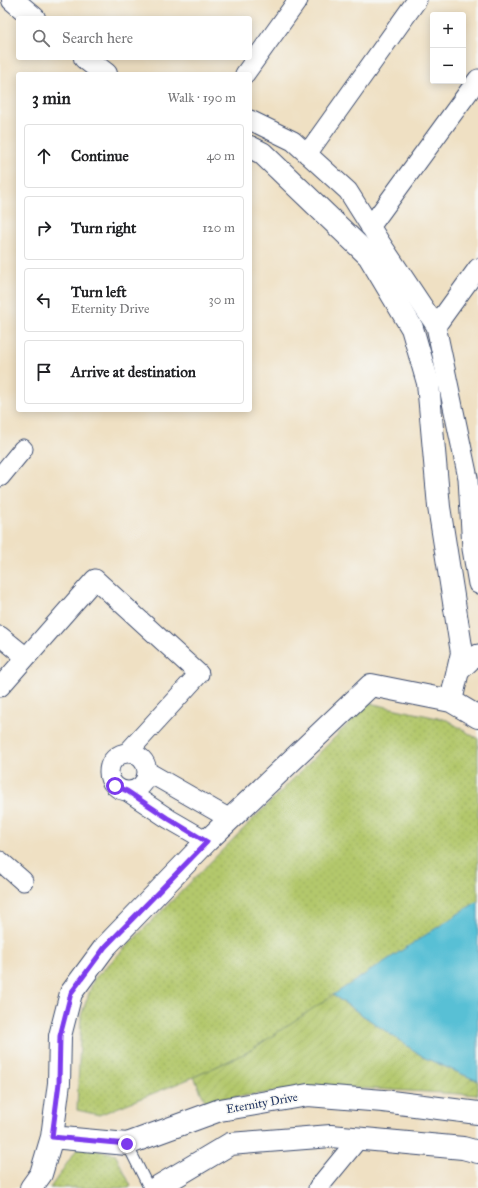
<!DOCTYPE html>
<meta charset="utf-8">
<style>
:root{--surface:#fff;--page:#f6f6f6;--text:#202124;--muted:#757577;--line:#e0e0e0}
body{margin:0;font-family:"IM FELL Great Primer",serif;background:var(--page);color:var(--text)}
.controls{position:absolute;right:12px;top:12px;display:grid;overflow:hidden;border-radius:4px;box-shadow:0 2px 10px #0003}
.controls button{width:36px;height:36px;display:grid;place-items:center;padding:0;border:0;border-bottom:1px solid var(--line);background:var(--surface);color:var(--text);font:20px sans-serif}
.stop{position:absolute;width:12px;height:12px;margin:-9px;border:3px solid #7c3aed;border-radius:50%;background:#fff}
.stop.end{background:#7c3aed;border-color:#fff;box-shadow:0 1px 4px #0008}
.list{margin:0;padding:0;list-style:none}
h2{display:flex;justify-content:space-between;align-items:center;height:52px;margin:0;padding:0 16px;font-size:17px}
h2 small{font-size:13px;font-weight:400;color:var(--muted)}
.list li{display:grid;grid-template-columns:26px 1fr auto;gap:12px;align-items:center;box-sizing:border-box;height:64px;margin:0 8px 8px;padding:0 8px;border:1px solid var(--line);border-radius:4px}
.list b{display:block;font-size:15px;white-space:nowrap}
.list p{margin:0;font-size:13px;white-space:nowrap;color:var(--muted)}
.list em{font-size:13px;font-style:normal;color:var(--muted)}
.icon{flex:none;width:22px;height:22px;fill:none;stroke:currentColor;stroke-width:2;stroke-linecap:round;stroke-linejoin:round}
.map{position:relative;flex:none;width:478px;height:1188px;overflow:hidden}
.search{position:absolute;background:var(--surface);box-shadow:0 2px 10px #0003;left:16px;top:16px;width:236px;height:44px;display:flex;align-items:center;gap:10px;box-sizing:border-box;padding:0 14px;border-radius:4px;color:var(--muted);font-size:15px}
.panel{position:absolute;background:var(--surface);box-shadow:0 2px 10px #0003;left:16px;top:72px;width:236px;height:340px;border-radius:4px}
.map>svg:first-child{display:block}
.grass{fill:url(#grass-dots);stroke:#677c65}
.garden{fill:url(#garden-furrows);stroke:#677c65}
.water{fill:#58c0d5;stroke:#3a789a}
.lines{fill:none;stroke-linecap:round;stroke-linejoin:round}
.lane-casing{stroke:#3b4a6d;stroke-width:12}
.street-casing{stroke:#3b4a6d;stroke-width:21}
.secondary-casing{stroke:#3b4a6d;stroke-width:24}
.lane{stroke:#fff;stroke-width:10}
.street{stroke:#fff;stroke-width:19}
.secondary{stroke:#fff;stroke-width:22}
.route{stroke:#7c3aed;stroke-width:5}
.labels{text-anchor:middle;stroke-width:3;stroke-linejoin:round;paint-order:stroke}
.street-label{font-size:12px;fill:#1b2f5e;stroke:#f6f6f2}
</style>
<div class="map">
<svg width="478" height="1188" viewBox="0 0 478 1188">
<defs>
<pattern id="grass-dots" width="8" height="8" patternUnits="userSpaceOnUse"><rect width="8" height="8" fill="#b3c86c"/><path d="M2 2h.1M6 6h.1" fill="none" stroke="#99ac60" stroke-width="1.8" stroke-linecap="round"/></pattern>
<pattern id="garden-furrows" width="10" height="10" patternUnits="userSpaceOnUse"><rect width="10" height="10" fill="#b3c86c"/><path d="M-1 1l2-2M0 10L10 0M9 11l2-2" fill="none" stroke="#99ac60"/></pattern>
</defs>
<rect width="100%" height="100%" fill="#f6f6f2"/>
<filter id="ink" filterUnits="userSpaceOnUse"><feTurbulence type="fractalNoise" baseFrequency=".025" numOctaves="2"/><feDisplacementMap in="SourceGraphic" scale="8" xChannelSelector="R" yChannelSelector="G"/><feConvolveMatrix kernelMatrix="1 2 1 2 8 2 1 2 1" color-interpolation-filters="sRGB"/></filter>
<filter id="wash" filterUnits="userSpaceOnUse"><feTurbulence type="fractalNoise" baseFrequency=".012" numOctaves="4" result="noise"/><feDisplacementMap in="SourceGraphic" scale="16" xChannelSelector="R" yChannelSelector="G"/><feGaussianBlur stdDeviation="0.9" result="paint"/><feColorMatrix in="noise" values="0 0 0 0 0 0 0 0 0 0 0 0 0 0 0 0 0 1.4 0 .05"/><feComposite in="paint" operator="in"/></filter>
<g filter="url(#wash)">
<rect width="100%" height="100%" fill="#efe0c3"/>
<path class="grass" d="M369 703 447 720 478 739V901L248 1052 194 1077 99 1115 77 1110 81 1016 94 979Z
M79 1146 115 1154 131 1186 129 1188H50Z"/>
<path class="garden" d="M333 995 425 1058 478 1081V1095L322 1086 205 1101 194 1077 248 1052Z"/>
<path class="water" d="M478 901V1081L425 1058 333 995Z"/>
</g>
<g filter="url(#ink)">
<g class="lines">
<g class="lane-casing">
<path id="lane" d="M127 1144 149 1188"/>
</g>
<g class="street-casing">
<path id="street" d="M245 74 298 0
M250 120 293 141 348 191 380 242 436 326
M307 154 417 0
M370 227 478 79
M478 268 436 326 468 478 472 549 478 584
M0 477 23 449
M0 636 26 657
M458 673 478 654
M0 687 95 579 199 674 128 752
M109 772a19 19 0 1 1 38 0a19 19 0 1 1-38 0Z
M148 772 230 819
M127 791 169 819 207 841
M0 861 23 881
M318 1188 359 1138"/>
</g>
<g class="secondary-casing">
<path id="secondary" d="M13 0 34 18
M85 58 106 74
M250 147 262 153 369 256 412 328 428 383 439 507 462 653 451 701
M52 1137 127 1144 220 1110 308 1095 383 1101 478 1113
M31 1188 41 1174 52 1137 59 1083 60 1036 71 993 105 947 207 841 371 685 451 701 478 717
M156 1188 230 1144 331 1136 463 1148 478 1152"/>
</g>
<use href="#lane" class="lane"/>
<use href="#street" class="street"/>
<use href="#secondary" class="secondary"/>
</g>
</g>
<g class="lines" filter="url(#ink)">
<path class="route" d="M115 786 127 791 169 819 207 842 105 947 71 993 60 1036 59 1083 52 1137 127 1144"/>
</g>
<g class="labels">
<g class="street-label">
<text transform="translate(262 1103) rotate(-10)" y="4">Eternity Drive</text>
</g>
</g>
</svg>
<div class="controls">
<button>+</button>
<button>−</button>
</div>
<div class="stop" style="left:115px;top:786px"></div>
<div class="stop end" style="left:127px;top:1144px"></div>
<div class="search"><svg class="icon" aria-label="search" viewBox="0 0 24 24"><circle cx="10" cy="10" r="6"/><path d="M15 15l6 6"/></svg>Search here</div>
<section class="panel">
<h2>3 min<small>Walk · 190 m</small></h2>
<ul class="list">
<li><svg class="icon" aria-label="ahead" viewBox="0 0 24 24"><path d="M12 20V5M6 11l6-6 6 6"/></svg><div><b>Continue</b></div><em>40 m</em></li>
<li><svg class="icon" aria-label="right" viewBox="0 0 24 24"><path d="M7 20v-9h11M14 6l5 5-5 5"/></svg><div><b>Turn right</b></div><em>120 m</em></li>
<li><svg class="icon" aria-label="left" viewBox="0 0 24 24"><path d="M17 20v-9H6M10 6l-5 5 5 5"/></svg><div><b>Turn left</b><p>Eternity Drive</p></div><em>30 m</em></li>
<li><svg class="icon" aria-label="arrive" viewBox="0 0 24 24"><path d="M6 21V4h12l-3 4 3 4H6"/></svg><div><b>Arrive at destination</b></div></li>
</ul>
</section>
</div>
